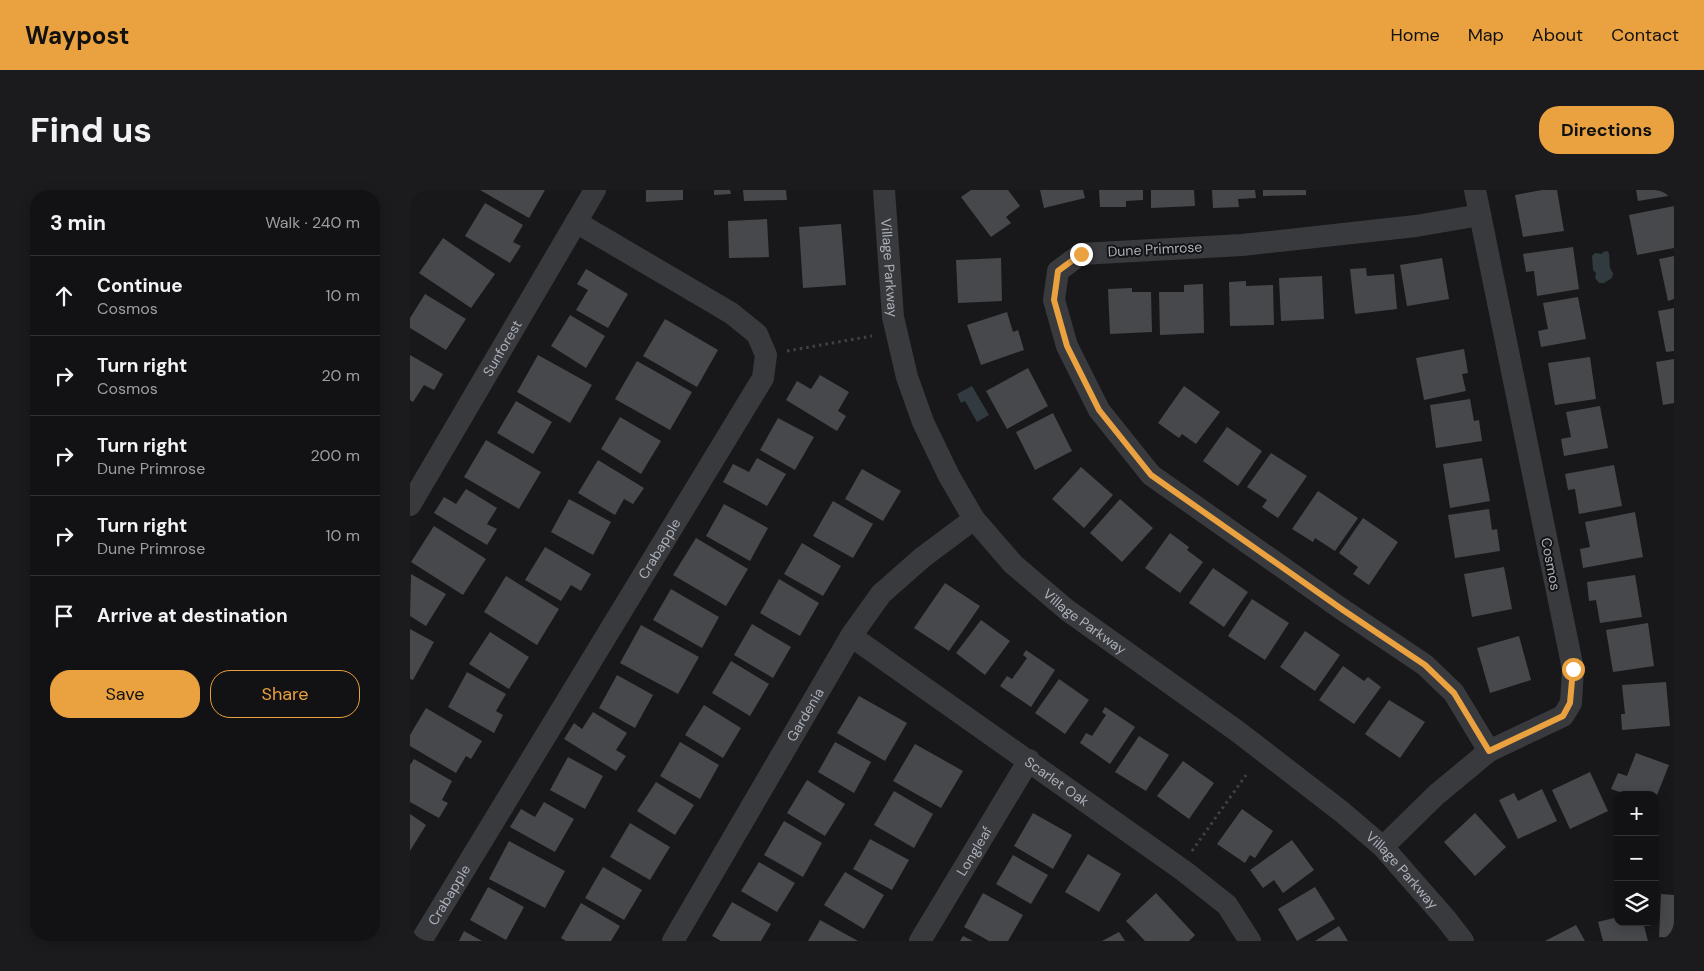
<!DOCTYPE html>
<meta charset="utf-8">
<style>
:root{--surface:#121214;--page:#1b1b1d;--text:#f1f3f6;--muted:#9c9ea0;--line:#313234;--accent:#eaa13f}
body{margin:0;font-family:"DM Sans",sans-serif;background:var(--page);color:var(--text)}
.controls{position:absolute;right:15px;bottom:15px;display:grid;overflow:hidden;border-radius:10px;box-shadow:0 2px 12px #0003}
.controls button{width:45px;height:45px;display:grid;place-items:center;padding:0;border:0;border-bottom:1px solid var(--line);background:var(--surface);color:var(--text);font:25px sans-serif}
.stop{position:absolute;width:15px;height:15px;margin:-11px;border:4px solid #eaa13f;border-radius:50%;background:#fff}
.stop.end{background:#eaa13f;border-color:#fff;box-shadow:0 1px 5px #0008}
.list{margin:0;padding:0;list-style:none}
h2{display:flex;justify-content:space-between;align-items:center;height:65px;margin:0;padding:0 20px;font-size:21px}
h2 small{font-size:16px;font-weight:400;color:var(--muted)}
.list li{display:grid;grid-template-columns:32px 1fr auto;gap:15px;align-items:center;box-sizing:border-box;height:80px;padding:0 20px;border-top:1px solid var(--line)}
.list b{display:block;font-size:19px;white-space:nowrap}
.list p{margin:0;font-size:16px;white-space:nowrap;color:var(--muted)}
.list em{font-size:16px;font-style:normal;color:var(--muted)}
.actions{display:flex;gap:10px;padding:15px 20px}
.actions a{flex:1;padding:11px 0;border:1px solid var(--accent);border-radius:20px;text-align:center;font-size:18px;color:var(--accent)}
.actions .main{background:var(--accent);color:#111}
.icon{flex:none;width:28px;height:28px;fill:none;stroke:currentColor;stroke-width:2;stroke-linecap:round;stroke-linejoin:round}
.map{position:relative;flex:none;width:1264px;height:751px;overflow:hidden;border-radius:20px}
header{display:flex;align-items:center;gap:30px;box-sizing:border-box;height:70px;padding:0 25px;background:var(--accent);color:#111}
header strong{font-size:24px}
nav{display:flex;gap:28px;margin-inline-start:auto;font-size:18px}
.intro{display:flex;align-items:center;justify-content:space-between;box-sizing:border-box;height:120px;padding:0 30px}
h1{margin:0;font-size:35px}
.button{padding:12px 22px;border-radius:20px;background:var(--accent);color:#111;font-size:18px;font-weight:700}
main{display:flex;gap:30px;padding:0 30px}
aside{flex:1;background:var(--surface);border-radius:20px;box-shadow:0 2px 12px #0003}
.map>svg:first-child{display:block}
.water{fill:#303a3f}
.building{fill:#47484c}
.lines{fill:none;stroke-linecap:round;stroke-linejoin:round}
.path{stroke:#3f4145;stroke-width:3;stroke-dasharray:2.5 4;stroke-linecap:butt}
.street{stroke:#393a3e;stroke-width:22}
.route{stroke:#eaa13f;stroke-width:6}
.labels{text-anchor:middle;stroke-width:4;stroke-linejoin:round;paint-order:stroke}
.street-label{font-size:14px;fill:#aab0b9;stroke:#131315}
</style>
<header>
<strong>Waypost</strong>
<nav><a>Home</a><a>Map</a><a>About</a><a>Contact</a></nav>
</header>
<div class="intro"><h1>Find us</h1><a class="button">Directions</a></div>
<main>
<aside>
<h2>3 min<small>Walk · 240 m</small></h2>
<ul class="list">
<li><svg class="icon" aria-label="ahead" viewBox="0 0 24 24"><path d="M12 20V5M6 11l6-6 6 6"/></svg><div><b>Continue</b><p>Cosmos</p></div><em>10 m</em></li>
<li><svg class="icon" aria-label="right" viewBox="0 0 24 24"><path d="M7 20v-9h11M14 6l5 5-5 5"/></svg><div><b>Turn right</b><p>Cosmos</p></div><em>20 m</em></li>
<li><svg class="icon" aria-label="right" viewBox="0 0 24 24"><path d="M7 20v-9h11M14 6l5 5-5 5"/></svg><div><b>Turn right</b><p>Dune Primrose</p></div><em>200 m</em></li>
<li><svg class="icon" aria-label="right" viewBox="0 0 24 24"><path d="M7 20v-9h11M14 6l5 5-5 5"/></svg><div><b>Turn right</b><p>Dune Primrose</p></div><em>10 m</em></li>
<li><svg class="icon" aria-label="arrive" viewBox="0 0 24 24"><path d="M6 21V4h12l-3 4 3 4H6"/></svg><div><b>Arrive at destination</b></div></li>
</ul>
<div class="actions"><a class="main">Save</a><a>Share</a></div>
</aside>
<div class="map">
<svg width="1264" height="751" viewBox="0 0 1264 751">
<rect width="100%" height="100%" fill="#18181a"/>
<path class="water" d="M1197 61 1199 63 1200 78 1203 83 1202 88 1194 93H1189L1185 88 1186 83 1183 80 1182 66 1185 63 1192 64 1193 62Z
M562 196 579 225 567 232 555 211 551 213 547 204Z"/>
<path class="building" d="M70 0H135L119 28Z
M236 0H273V10L236 12Z
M304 0H320L321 4 304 5Z
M333 0H376L377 10 334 11Z
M561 0H598L610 16 596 27 601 33 581 47 551 7Z
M630 0H673L675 8 634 18Z
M689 0H733V10L716 11V17H690Z
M741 0H784L785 16 741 18Z
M802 0H845L846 8 828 9 829 17 803 18Z
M853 0H896V5L853 6Z
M1132 0H1147L1154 41 1113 47 1105 5Z
M1226 0H1264V5L1228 11Z
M75 13 113 35 103 52 111 56 100 73 55 46Z
M1264 16V58L1227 65 1219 25Z
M357 29 359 67 319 68 318 31Z
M431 34 436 95 393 98 389 37Z
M33 48 85 84 61 118 9 83Z
M1163 57 1169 99 1127 106 1124 81 1116 82 1113 64Z
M1264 66V109L1258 111 1249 69Z
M591 68 592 111 548 113 546 70Z
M1032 68 1039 109 997 116 990 75Z
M956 78 957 86 984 84 987 119 945 124 940 79Z
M176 79 218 104 198 138 166 120 178 100 167 94Z
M912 86 914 129 871 131 869 88Z
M836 91V96L863 95 864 135 820 136 819 92Z
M793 94 794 143 750 145 749 102H774V95Z
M722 98V102H741L742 142 700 144 698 99Z
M15 104 56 129 36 160 0 138V128Z
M1168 107 1176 149 1131 157 1128 141 1138 139 1133 113Z
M1264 118V161L1256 162 1248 121Z
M597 122 603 142 608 140 614 160 571 175 557 135Z
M160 125 195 146 176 178 141 156Z
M255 129 308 160 287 197 233 166Z
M1054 159 1058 183 1052 184 1056 201 1014 210 1006 168Z
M0 165 33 184 24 200 14 195 3 212 0 210Z
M128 165 182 195 160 233 107 202Z
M1180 167 1186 209 1145 215 1138 173Z
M1264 169V213L1253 215 1246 172Z
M227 171 282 202 260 240 205 209Z
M618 178 638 216 597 239 576 201Z
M410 185 439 202 428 221 436 226 427 241 376 210 387 191 401 199Z
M774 196 810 222 786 254 772 244 769 248 748 233Z
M1060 209 1064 231 1069 230 1072 251 1026 258 1020 215Z
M106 211 142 232 123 264 87 243Z
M1190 216 1198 258 1154 266 1151 249 1161 247 1156 222Z
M643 223 662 261 625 280 606 242Z
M210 227 251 251 231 284 191 259Z
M368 228 404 247 385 280 350 260Z
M817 237 852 261 828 296 793 271Z
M76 250 131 282 109 319 54 287Z
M861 263 897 286 868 328 852 317 857 310 837 297Z
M347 268 376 284 357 316 313 292 323 274 339 282Z
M1072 268 1080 311 1040 318 1033 274Z
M188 270 234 298 223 314 214 309 205 325 168 303Z
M1204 275 1212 316 1169 324 1165 299 1158 300 1155 284Z
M671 277 703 305 674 338 642 309Z
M452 279 491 301 473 331 435 309Z
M56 299 87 318 77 334 87 339 77 355 24 323 34 307 46 314Z
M908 301 948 328 925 361 905 348 903 352 882 339Z
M159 309 201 332 183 365 141 342Z
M710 309 743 338 712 372 680 343Z
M423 311 463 334 443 368 403 346Z
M314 314 358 338 340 371 296 346Z
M1079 319 1082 340 1087 339 1090 361 1045 368 1038 325Z
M1225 322 1233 367 1173 378 1170 359 1180 357 1175 332Z
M953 328 988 352 959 395 943 384 948 377 929 363Z
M24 336 76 369 53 405 1 372Z
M760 343 779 357 777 360 793 372 770 403 735 378Z
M286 348 338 379 316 416 263 385Z
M392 353 431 376 413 406 374 384Z
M135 357 181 384 171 401 161 395 151 411 115 390Z
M1094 377 1102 419 1062 427 1054 384Z
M803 378 838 402 814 437 779 413Z
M1 384 36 404 16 436 0 426Z
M1225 385 1232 427 1190 433 1186 410 1179 411 1177 392Z
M96 386 149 419 127 455 74 422Z
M369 389 409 413 390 446 350 423Z
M535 393 570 416 539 461 504 438Z
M261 399 309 427 292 458 243 430Z
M842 409 879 433 855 470 818 446Z
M571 430 600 451 575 485 546 463Z
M1238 433 1244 476 1203 482 1196 440Z
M342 434 381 457 363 488 324 465Z
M231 435 289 467 268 504 210 473Z
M0 439 24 452 3 490 0 489Z
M895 441 930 465 905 501 870 477Z
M80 442 119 467 99 499 59 474Z
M1109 446 1121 490 1080 503 1067 458Z
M616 460 645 480 621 517 590 496 597 486 602 489 617 468 613 465Z
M321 471 359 494 340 526 302 503Z
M933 476 954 491 958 487 971 497 944 534 909 510Z
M57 482 96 504 86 521 93 525 84 543 38 517Z
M207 485 243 505 225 538 189 518Z
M649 489 679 510 655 544 625 523Z
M1256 492 1260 536 1212 540 1211 524H1215L1212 495Z
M449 506 497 533 475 571 427 543Z
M979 510 1015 532 990 568 955 544Z
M294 515 331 538 313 568 275 545Z
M695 517 725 537 700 574 670 553 676 543 682 546 696 525 692 522Z
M16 518 72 551 61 569 56 566 46 583 0 556V545Z
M183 522 217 543 206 560 216 566 206 581 154 549 164 533 172 539Z
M729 546 759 565 736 601 705 582Z
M270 552 309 575 290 609 250 586Z
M425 552 461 572 444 603 408 582Z
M505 554 553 581 531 618 483 591Z
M1226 563 1259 575 1245 610V605H1218L1201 599 1208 583 1217 586Z
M158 567 193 586 175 619 140 600Z
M4 569 42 591 32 610 38 613 29 628 0 612V575Z
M773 571 804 593 779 629 747 606Z
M1180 582 1198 621 1160 639 1142 600Z
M397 590 435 614 415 646 377 623Z
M246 592 284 615 265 645 227 621Z
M1132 599 1147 631 1108 649 1089 610 1104 603 1108 611Z
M484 601 523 624 504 658 464 635Z
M134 612 164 629 145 662 100 637 111 619 125 627Z
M832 619 863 641 845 668 840 665 835 673 807 654Z
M623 623 662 645 643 679 604 656Z
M1065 623 1096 657 1065 686 1034 652Z
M0 624 16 635 0 661Z
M374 631 412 653 393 687 354 665Z
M220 633 260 657 240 690 200 667Z
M460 649 499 670 482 700 443 679Z
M882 650 904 680 873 703 864 690 853 698 840 680Z
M99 651 155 681 135 718 79 689Z
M678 664 711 684 689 722 655 702Z
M603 665 638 685 621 714 586 694Z
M349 672 385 693 367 722 331 701Z
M193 677 232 700 214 730 175 708Z
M435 682 474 705 454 739 414 715Z
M78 697 114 717 96 750 60 730Z
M905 697 925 729 887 751 868 719Z
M573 703 613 725 598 751H579L554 737Z
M746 703 785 745 779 751H735L716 731Z
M1251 704 1264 705V748L1249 747Z
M322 712 361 734 351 751H311L302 746Z
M171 713 210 736 201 751H156L151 748Z
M1208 727V732H1233L1238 751H1193L1188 732Z
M410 730 448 751H398Z
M1166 735 1175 751H1135Z
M929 736 938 751H905Z
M54 741 72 751H49Z
M709 742 715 751H692Z
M553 746 563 751H550Z"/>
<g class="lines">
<path class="path" d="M0 9 5 0
M377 161 462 146
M782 661 836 585"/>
<g class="street">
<path id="s1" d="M474 0 483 127 497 187 513 232 539 286 564 329 603 374 657 420 827 541 932 622 973 657 1036 729 1053 751"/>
<path d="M1070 25 1006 36 832 55 671 64 648 81 644 110 657 156 689 220 741 285 933 420 1015 475 1044 503 1079 561"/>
<path id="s2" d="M0 315 185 0"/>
<path id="s3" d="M441 446 774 681 817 715 840 751"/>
<path d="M973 657 1026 605 1079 561 1153 526 1161 513 1163 479 1065 0"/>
<path id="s4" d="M11 751 353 188 356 165 347 144 321 123 166 32"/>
<path id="s5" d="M263 751 441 446 471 404 513 367 564 329"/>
<path id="s6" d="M510 751 619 570"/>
</g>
</g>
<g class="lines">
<path class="route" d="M671 64 648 81 644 110 657 156 689 220 741 285 933 420 1015 475 1044 503 1079 561 1153 526 1160 513 1163 479"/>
</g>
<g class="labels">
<g class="street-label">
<text transform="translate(745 59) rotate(-3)" y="5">Dune Primrose</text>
<text dy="5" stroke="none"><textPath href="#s1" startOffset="78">Village Parkway</textPath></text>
<text dy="5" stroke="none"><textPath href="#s2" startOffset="182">Sunforest</textPath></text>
<text dy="5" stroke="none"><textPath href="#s4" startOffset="459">Crabapple</textPath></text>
<text transform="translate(1141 374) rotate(79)" y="5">Cosmos</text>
<text dy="5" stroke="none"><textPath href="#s1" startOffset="498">Village Parkway</textPath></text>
<text dy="5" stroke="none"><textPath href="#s5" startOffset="262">Gardenia</textPath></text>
<text dy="5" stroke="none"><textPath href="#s3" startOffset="252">Scarlet Oak</textPath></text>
<text dy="5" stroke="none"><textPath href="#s6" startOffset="105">Longleaf</textPath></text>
<text dy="5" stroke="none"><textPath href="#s1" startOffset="902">Village Parkway</textPath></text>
<text dy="5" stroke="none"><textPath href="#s4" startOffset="54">Crabapple</textPath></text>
</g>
</g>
</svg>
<div class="controls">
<button>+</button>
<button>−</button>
<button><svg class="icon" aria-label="layers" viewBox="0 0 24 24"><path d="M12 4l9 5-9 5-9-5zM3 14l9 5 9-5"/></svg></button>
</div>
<div class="stop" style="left:1163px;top:479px"></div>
<div class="stop end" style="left:671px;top:64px"></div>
</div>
</main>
